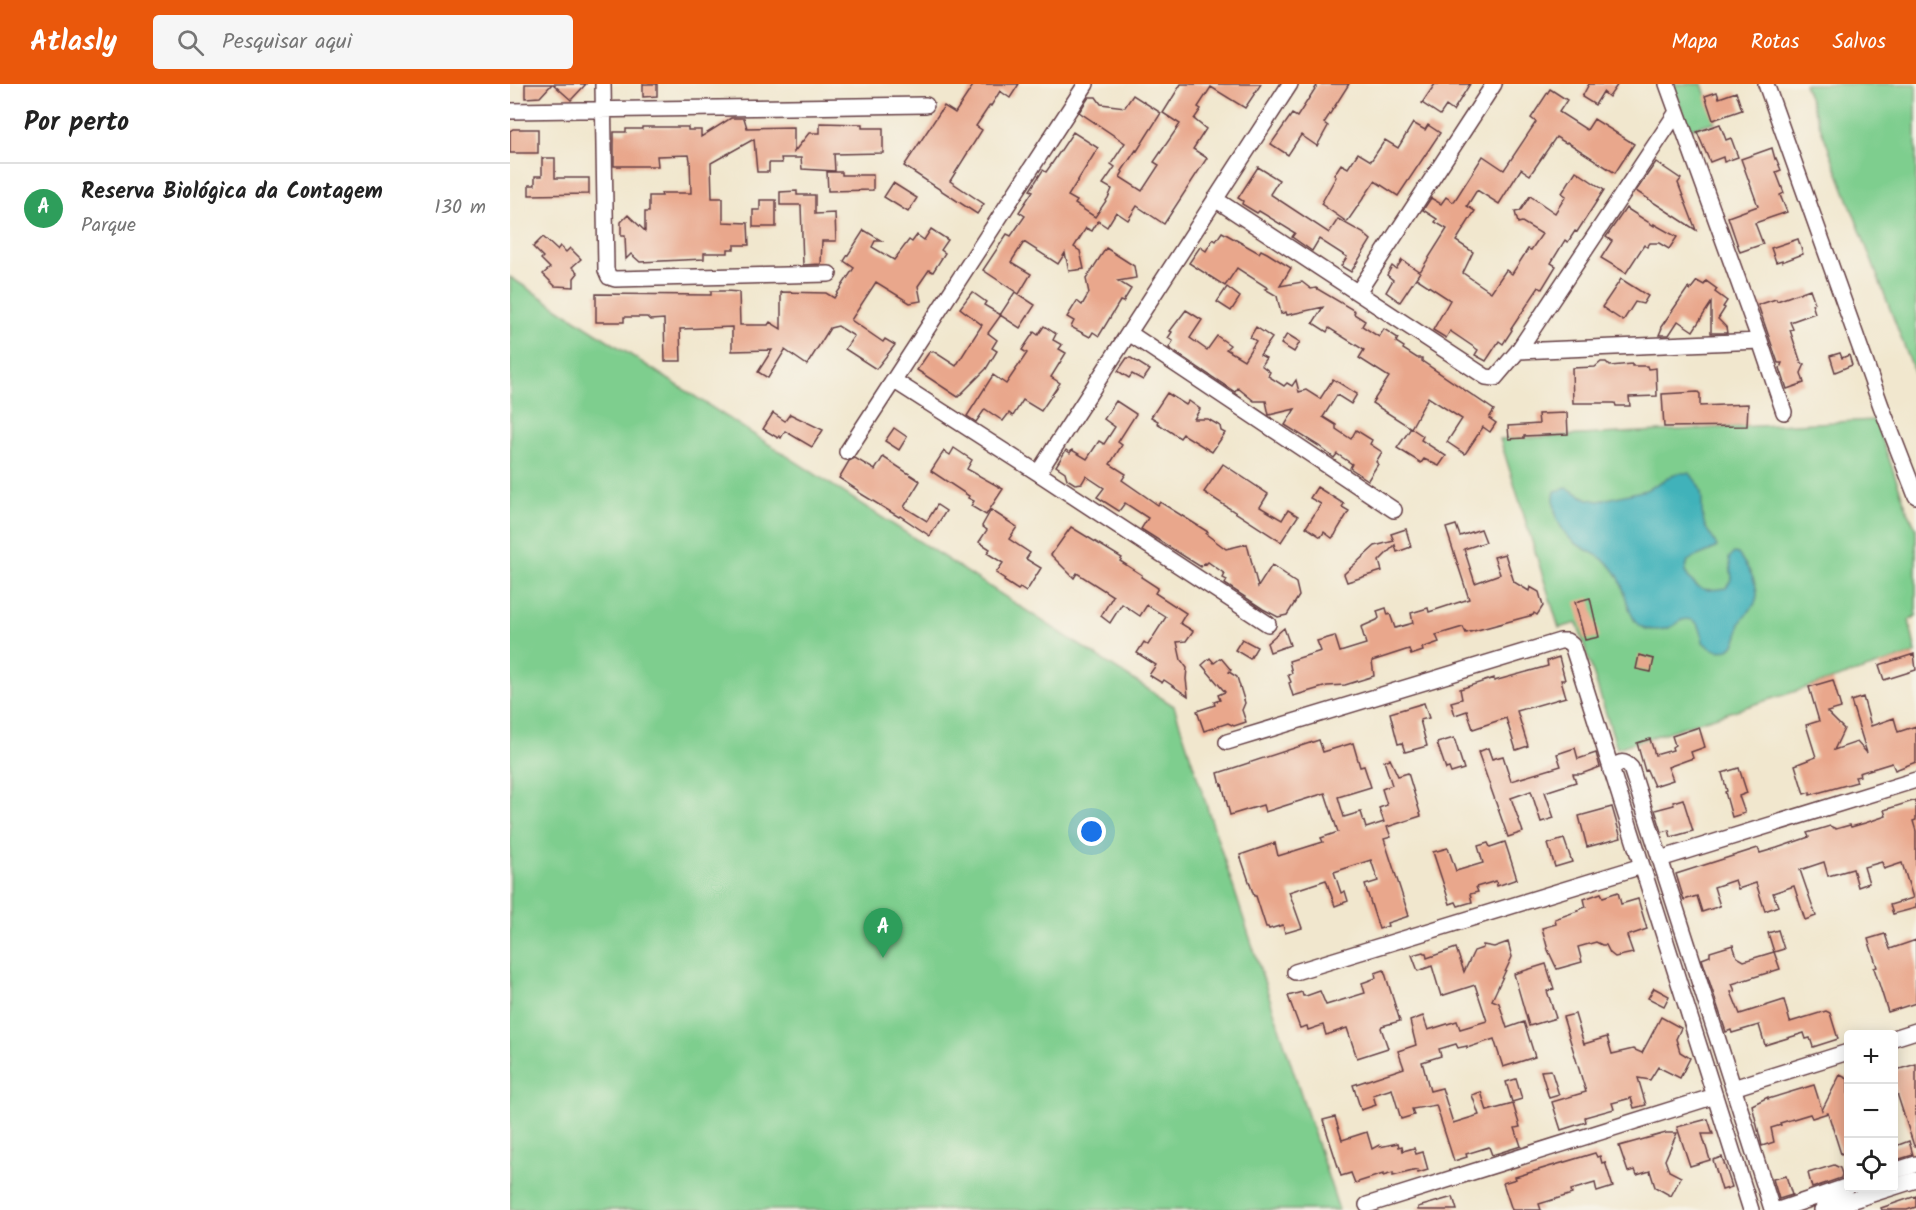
<!DOCTYPE html>
<html lang="pt">
<meta charset="utf-8">
<style>
:root{--surface:#fff;--page:#f6f6f6;--text:#222;--muted:#767676;--line:#e0e0e0;--accent:#ea580c}
body{margin:0;font-family:Kalam,sans-serif;background:var(--page);color:var(--text)}
.controls{position:absolute;right:18px;bottom:18px;display:grid;overflow:hidden;border-radius:6px;box-shadow:0 3px 15px #0003}
.controls button{width:54px;height:54px;display:grid;place-items:center;padding:0;border:0;border-bottom:2px solid var(--line);background:var(--surface);color:var(--text);font:30px sans-serif}
.you{position:absolute;left:582px;top:748px;width:21px;height:21px;margin:-15px;border:4px solid #fff;border-radius:50%;background:#1a73e8;box-shadow:0 0 0 9px #1a73e833}
.badge{display:grid;place-items:center;width:39px;height:39px;border-radius:50%;background:var(--accent);color:#fff;font-size:20px;font-weight:700}
.pin{position:absolute;translate:-50% -50px;filter:drop-shadow(0 2px 3px #0008)}
.pin::after{content:'';position:absolute;top:32px;width:21px;height:18px;background:inherit;clip-path:polygon(0 0,100% 0,50% 100%)}
.list{margin:0;padding:0;list-style:none}
h2{display:flex;justify-content:space-between;align-items:center;height:78px;margin:0;padding:0 24px;font-size:26px}
h2 small{font-size:20px;font-weight:400;color:var(--muted)}
.list li{display:grid;grid-template-columns:39px 1fr auto;gap:18px;align-items:center;box-sizing:border-box;height:90px;padding:0 24px;border-top:2px solid var(--line)}
.list b{display:block;font-size:22px;white-space:nowrap}
.list p{margin:0;font-size:20px;white-space:nowrap;color:var(--muted)}
.list em{font-size:20px;font-style:normal;color:var(--muted)}
.icon{flex:none;width:33px;height:33px;fill:none;stroke:currentColor;stroke-width:2;stroke-linecap:round;stroke-linejoin:round}
.map{position:relative;flex:none;width:1406px;height:1126px;overflow:hidden}
header{display:flex;align-items:center;gap:36px;box-sizing:border-box;height:84px;padding:0 30px;background:var(--accent);color:#fff}
header strong{font-size:28px}
nav{display:flex;gap:33px;margin-inline-start:auto;font-size:21px}
.search{width:420px;height:54px;background:var(--page);display:flex;align-items:center;gap:15px;box-sizing:border-box;padding:0 21px;border-radius:6px;color:var(--muted);font-size:22px}
main{display:flex}
aside{flex:1;background:var(--surface)}
.map>svg:first-child{display:block}
.green{fill:#7ece8e;stroke:#64765c;stroke-width:1.5}
.water{fill:#41b2ba;stroke:#466872;stroke-width:1.5}
.building{fill:#e9a78c}
.lines{fill:none;stroke-linecap:round;stroke-linejoin:round}
.minor-casing{stroke:#633d43;stroke-width:18}
.minor{stroke:#fff;stroke-width:15}
</style>
<header>
<strong>Atlasly</strong>
<div class="search"><svg class="icon" aria-label="search" viewBox="0 0 24 24"><circle cx="10" cy="10" r="6"/><path d="M15 15l6 6"/></svg>Pesquisar aqui</div>
<nav><a>Mapa</a><a>Rotas</a><a>Salvos</a></nav>
</header>
<main>
<aside>
<h2>Por perto<small></small></h2>
<ul class="list">
<li><span class="badge" style="background:#2e9e5b">A</span><div><b>Reserva Biológica da Contagem</b><p>Parque</p></div><em>130 m</em></li>
</ul>
</aside>
<div class="map">
<svg width="1406" height="1126" viewBox="0 0 1406 1126">
<rect width="100%" height="100%" fill="#f7f3e8"/>
<filter id="ink" filterUnits="userSpaceOnUse"><feTurbulence type="fractalNoise" baseFrequency=".0167" numOctaves="2"/><feDisplacementMap in="SourceGraphic" scale="12" xChannelSelector="R" yChannelSelector="G"/><feConvolveMatrix kernelMatrix="1 2 1 2 8 2 1 2 1" color-interpolation-filters="sRGB"/></filter>
<filter id="wash" filterUnits="userSpaceOnUse"><feTurbulence type="fractalNoise" baseFrequency=".008" numOctaves="4" result="noise"/><feDisplacementMap in="SourceGraphic" scale="24" xChannelSelector="R" yChannelSelector="G"/><feGaussianBlur stdDeviation="1.35" result="paint"/><feColorMatrix in="noise" values="0 0 0 0 0 0 0 0 0 0 0 0 0 0 0 0 0 1.4 0 .05"/><feComposite in="paint" operator="in"/></filter>
<g filter="url(#wash)">
<rect width="100%" height="100%" fill="#f1e7ce"/>
<path class="green" d="M1162 0H1192L1205 38 1179 45Z
M1294 0H1406V293Z
M0 193 664 622 829 1126H0Z
M1365 336 1399 431 1406 443V533L1399 536 1406 569 1107 664 1067 539 1049 544 990 355Z"/>
<path class="water" d="M1167 389H1179C1200 410 1187 420 1195 442 1198 449 1204 454 1207 463 1197 469 1187 471 1178 477L1175 488C1186 507 1196 508 1216 504L1222 494 1219 474 1224 469 1228 470C1236 481 1247 496 1247 511 1247 523 1236 528 1231 538 1228 542 1229 546 1228 551 1223 571 1205 570 1193 558 1192 546 1188 532 1172 536 1168 538 1165 542 1161 543 1152 547 1138 547 1130 542 1119 536 1115 504 1108 492 1098 474 1082 470 1065 459 1049 447 1041 425 1045 407L1057 404 1078 415 1089 417 1136 406Z"/>
<g id="blocks">
<path class="building" d="M15 0H42L30 13 15 14Z
M43 0H76L61 16Z
M133 0H147V12L133 13Z
M464 0H509L500 14 490 7 481 22 480 21 466 42 472 46 440 97 474 120 467 130 394 82 434 22 445 29Z
M671 0H751L735 24 701 3 688 23 691 25 684 35 696 45 683 65 697 74 654 140 627 122 618 136 606 128 597 143 588 137 582 147 576 144 564 163 570 167 574 185 559 187 555 169 548 180 514 158 501 178 521 190 509 210 473 186 497 150 501 152 515 132 509 128 523 107 520 106 533 86 536 88 543 78 563 48 588 64 558 112 567 117 565 120 585 133 598 114 602 105 593 100 605 83 601 80 615 59 569 28 579 13H586L591 20 615 23 623 11 651 29 627 67 626 66 612 87 613 88 610 93 632 107 649 81 644 78 670 40 653 29Z
M808 0H839L814 39 818 42 807 62 791 51 778 71 761 60 782 30 787 33Z
M925 0H960L943 27 936 22 930 31 912 19Z
M1079 0H1108L1099 13 1093 8 1085 21 1072 13Z
M1040 5 1057 16 1049 28 1077 46 1084 35 1124 60 1105 89 1057 58 1056 59 1046 53 1020 91 1011 85 989 120 967 106 957 122 965 127 946 157 963 168 953 189 981 208 996 186 1002 190 1018 165 1021 166 1032 150 1012 138 1008 139 1005 128 1010 127 1020 112 1045 129 1056 112 1052 109 1066 87 1094 106 1067 148 1065 147 1058 158 1055 156 1041 179 1046 182 1032 205 1029 203 1001 245 1002 246 993 260 989 257 976 277 965 271 968 266 940 247 936 254 923 246 940 216 906 194 937 145 925 138 927 135 913 126 921 114 931 120 936 113 943 118 945 116 973 72 994 86 1026 38 1021 34Z
M1207 8 1209 14 1226 8 1232 26 1203 36 1195 12Z
M221 34H234L237 44 284 43V68L299 49H310V39L352 40V44H373V69L324 70 325 87 292 85 291 74H271L272 79H259V88H247L244 55 201 79 202 114H213V138L238 139 239 161H224V165H218V169H194V175L130 178 121 170 116 175 115 152H111V138L118 131 135 147V128H139V112H152L151 109H181L180 76 179 71 147 72 148 82H104V48H116V45H132V43H178V46H191V53Z
M903 39 915 46 918 41 930 49 888 112 865 97 837 138 811 120 826 93 824 91 831 80 838 84 848 69 861 77 875 56 888 64Z
M1210 40 1216 56 1221 54 1228 73 1214 78 1213 73 1200 78 1187 48Z
M3 45H28V69H0V47Z
M1262 64 1265 75 1266 74 1271 86 1266 88 1274 109 1270 111 1277 128 1245 139 1253 160 1230 168 1218 133 1248 122 1231 75Z
M32 74H45V94H79V110L19 111V101H25V92H32Z
M1146 78 1171 95 1168 99 1186 146 1126 107Z
M748 83 769 96 760 110 819 149 828 135 853 149 861 156 841 188 831 182 837 173 809 155 802 167 782 153 785 149 749 127 747 129 732 120 733 117 728 114Z
M317 88H332V91H363V106L318 107Z
M383 99 407 114 398 128 374 113Z
M287 107V111H305V130L325 129 326 157H312L311 180 293 181 291 121H270V108Z
M250 116H266V143H243V126H250Z
M1116 124 1144 142V140L1167 153 1159 165 1149 159H1140L1137 163 1134 161 1116 189 1091 174 1102 157 1096 153Z
M421 145 438 156 431 166 435 169 423 188 419 186 408 202 411 217 400 219 366 198 341 236 373 258 375 255 385 261 366 285 335 265 344 252 328 242 320 244 297 281 275 266 258 294 248 288 262 266 222 267V243L170 245 171 277H155L154 235 140 236 137 233H114V238H86V210L201 211V207H216L229 208 230 241H258L260 238 271 245V208L316 209 324 214 344 184 334 177 354 146 372 157H365L362 163 384 176 399 156 402 158 407 151 414 156Z
M712 148 749 169 751 166 757 169 781 184 770 202 792 198 801 205 806 204 845 227 844 230 855 237 852 242 869 253 874 245 888 254 886 258 894 263 893 265 907 274H912V277L984 326 979 334 986 339 980 348 973 343 955 370 937 358 952 335 918 313 901 344 862 319 879 293 849 274 854 266 819 244 817 248 803 239 813 223 777 231 776 228 771 230 767 212 755 205 758 204 727 184 715 202 679 179 690 163 696 167 703 155 706 157Z
M33 153 47 166 50 162 56 168 60 164 71 175 62 183 68 189 64 194V203L45 202 33 190 40 184 31 175 33 173 23 163Z
M1288 155 1293 170 1272 178V176L1266 178 1261 164Z
M596 164 624 182 626 194 608 197 621 205 613 218 610 217 589 252 583 248 580 253 561 243 564 237 557 233 567 217 572 221 579 209 576 195Z
M892 176 910 188 890 218 876 208 883 196 877 191 882 182 886 185Z
M1111 195 1138 212 1133 220 1125 218 1113 237 1092 223Z
M1187 197 1194 201 1196 197 1207 205 1205 208 1217 217 1213 223 1215 224 1208 235 1216 243 1217 249H1201V219L1183 247 1168 237 1159 251H1149L1152 244 1151 243 1178 204 1180 206Z
M717 203 730 213 721 227 707 218Z
M1300 205 1305 219 1302 220 1305 229 1280 238 1283 245 1280 246 1291 279 1295 280 1291 289 1294 299 1277 305 1270 284 1272 279H1268L1248 221 1266 215 1267 217Z
M462 208 476 218 474 221 491 231 478 249 487 256 482 264 487 267 476 285 448 313 407 286 420 267 422 268 423 267 446 282 472 241 450 224Z
M505 208 525 221 510 244 490 231Z
M676 226 692 236 680 254 697 266 707 252 720 261 716 265 734 276 746 257 740 253 746 243 762 254 750 271 756 274 751 281 760 288 758 292 774 302 777 299 782 302 786 296 789 308 796 306 810 315 823 295 847 310 841 320 827 311 813 333 826 341V345L841 355 846 346 862 356 860 360 872 368 866 378 868 380 858 396 840 384 842 380 827 370 824 374 809 362 775 341 785 325 759 331 756 317H744L728 304 725 308 659 264 663 257 658 254 662 248 660 247Z
M534 242 546 250 543 256 552 261 549 265 556 269 541 293 550 299 531 327 513 316 503 332 499 329 493 337 475 325 466 338 457 332 483 291 496 300 517 269 512 266 524 248 528 251Z
M777 250 790 258 784 268 771 260Z
M1330 269 1332 274 1339 271 1342 281 1325 288 1320 272Z
M617 274H621L640 286 633 296 622 290 619 294 608 287Z
M1091 278H1096L1100 282 1122 280V282H1137L1138 285 1146 284 1147 312 1119 313 1120 322H1106L1105 319H1063L1062 284 1085 283Z
M1188 308 1190 310V322L1238 320 1237 342 1154 343 1152 310Z
M657 309 676 321 679 317 690 325 684 335H698L710 342 711 347 715 349 702 368 673 350 670 354 647 339 648 337 641 333Z
M606 317 626 330 608 358 612 361 600 380 616 390 612 396 648 421 650 418 698 448 696 450 716 465 737 460 748 503 762 481 778 492 777 493 786 499 789 512 777 531 768 533 753 525 715 500 717 496 713 494 715 490 698 478 696 480 694 479 691 483 631 445 638 434 615 419 609 427 587 413 594 404 576 392 572 399 565 400 557 395 555 388 546 382 556 366 560 369 562 366 577 375 589 357 594 360 605 343 594 335Z
M263 329 275 337 280 330 313 346 302 363 275 347 271 354 269 352 268 354 253 345Z
M1057 329 1058 350 1014 352V354L999 355 998 342 1029 340 1028 330Z
M384 344 397 353 389 366 375 357Z
M901 344 913 352 911 356 936 372 929 382 914 375 911 379 887 364Z
M444 364 462 376 457 385 493 405 476 431 461 422 464 417 458 414 459 412 421 387 434 367 440 371Z
M373 373 410 397 394 423 417 437 427 421 436 427 420 452 390 432 389 433 348 408 349 407 329 394 339 377 345 374 365 386Z
M713 380 758 410 750 423 772 436 778 426 788 432 771 458 694 408Z
M807 403 834 420 832 423 839 427 828 445 825 451 822 454 814 448 811 453 796 443 811 420 800 414Z
M481 426 507 443 499 455 520 469 516 475 531 484 516 508 510 504 508 506 494 497 495 495 486 489 493 479 477 469 480 465 469 458 477 446 472 442Z
M946 441 950 452 971 445 976 458 954 465 965 499 990 490 984 473 995 470 1004 498 1019 507 1020 503 1029 508 1033 522 1027 531 1024 529 1023 531 956 549 953 543 926 551 929 558 912 564 913 567 901 571 899 565 862 577 864 592 835 601 817 602 783 612 779 599 781 598 778 591 782 589 779 577 811 567 807 557 825 552 830 568 856 560 851 543 867 536 869 534 867 527 876 524 878 531 880 530 885 544 903 539 901 529 918 524 919 528 959 515 936 444Z
M561 443 612 474 610 477 632 491 631 493 648 504 645 509 676 529 670 539 683 547 676 557 667 558 671 576 677 584 676 595 678 612 654 596 652 599 639 591 646 581 627 569 634 558 638 561 656 533 637 521 630 532 612 520 600 539 591 532 603 512 567 489 564 494 541 471Z
M896 445 901 463 887 468 885 461 869 477 872 487 837 498 834 490 865 462 884 457 881 450Z
M1080 514 1089 553 1075 556 1065 518Z
M774 544 780 561 760 568 757 559Z
M732 555 747 563 740 575 725 566Z
M1404 570 1406 586 1374 596 1369 581Z
M1129 571 1144 575 1141 588 1126 585Z
M1049 573 1055 596H1051L1056 613 1007 627 1018 662 1006 666 996 634 963 645 957 627 945 631 941 618 952 615 950 605 984 594V597L1038 582 1037 577Z
M700 574 704 579 711 574 721 586 719 588 727 593 735 619 732 626 736 638 724 642 718 639 694 647 687 627 705 621 704 618 710 616 708 611 715 608 692 581Z
M1323 596 1331 624 1317 628 1334 645 1324 666 1347 658 1357 669 1341 617 1353 613 1361 642 1384 634 1388 648 1406 642V678L1385 686 1382 679 1349 689 1350 692 1345 693 1347 698 1300 711V708L1294 710 1285 681 1306 673 1296 641 1309 637 1299 603Z
M914 619 919 634 910 636 917 662 895 668 892 659 888 660 880 629Z
M1189 643 1195 663 1181 668 1183 674 1158 683 1163 696 1144 702 1137 686 1135 687 1127 659 1140 655 1145 671 1163 666 1162 663 1165 661 1162 652Z
M944 654 954 685 941 689 939 684 936 685 927 659Z
M809 656 813 668 843 659 850 683 854 682 861 703 828 713 834 733 851 728 856 744 874 738 869 724 877 721 872 705 882 701 874 677 880 675 888 692 898 689 911 732 877 743 881 753 874 755 899 832 877 839 878 842 869 845 855 801 868 797 861 776 824 788 831 809 835 807 838 817 825 822 816 796 779 808 792 844 775 849 773 841 759 845 758 843H756L746 812H744L730 771 765 759 768 772 813 758 811 754 828 748 815 709 755 728 753 721 720 731 712 700 711 701 708 689Z
M978 664 982 675 993 672 1001 697 1051 682 1047 670 1065 664 1068 675 1086 669 1090 683 1071 690H1063L1066 698 1035 708 1044 734 1031 738 1021 707 1001 714 1013 748 998 753 968 668Z
M1229 684 1237 709 1229 712 1235 729 1222 733 1215 708 1217 707 1212 689Z
M1173 715 1183 747 1161 753 1159 746 1152 748 1145 726 1164 721 1163 718Z
M1406 716V736L1403 737 1406 747V824L1383 830 1380 821 1403 814 1392 779 1374 785 1372 778 1354 783 1359 799 1348 803 1343 785 1318 792 1314 778 1290 786 1306 832 1295 836 1284 802 1263 809 1268 822 1255 827 1246 799 1228 805 1225 796 1204 803 1210 822 1192 828 1187 812 1174 816 1166 790 1248 764 1250 769 1267 764 1299 753 1297 749 1320 742 1326 745 1340 741 1341 743 1355 739 1376 732 1374 726Z
M1102 723 1111 754 1077 763 1069 732Z
M1054 755 1062 778 1045 783 1038 760Z
M995 758 1007 795 987 802 986 797 966 803 968 808 960 810 962 818 948 822 946 818 940 820 923 768 938 764 946 787 973 779 968 762 978 759 980 763Z
M1108 808 1111 820 1128 815 1137 845 1117 852 1123 869 1105 873 1100 869 1096 861H1092L1086 858 1068 863 1072 878 1047 885 1038 866 1032 844 1046 840 1045 835 1068 827 1067 826 1076 823 1074 815 1091 809 1093 813Z
M1268 846 1274 865 1264 868 1258 849Z
M1375 850 1380 865 1406 856V919L1378 928 1364 884 1367 883 1358 855Z
M998 858 1002 873 982 916 989 919 997 944 1014 938 1025 973 993 983 984 955 957 964V962L948 964 946 960 929 965 931 972 912 978 920 1007 932 1004 943 1039 969 1031 962 1011 971 1008 977 1027 1003 1020 1010 1043 1005 1044 1011 1062 982 1071 979 1063 956 1070 957 1073 944 1077 926 1021 902 1025 904 1031 891 1035 882 1005 863 1011 866 1021 851 1026 843 1001 894 984 888 967 906 961 900 937 913 932 918 946 947 937 950 945 977 937 965 901 931 912 922 882 908 887 902 871 913 868 914 869H916L917 874 946 864 954 888 964 867 973 864V861L984 863Z
M1223 861 1227 873 1234 877 1264 868 1270 885 1222 900 1225 907 1221 908 1230 930 1274 916 1280 938 1316 927 1320 929 1328 955 1303 963 1300 954 1296 955 1294 949 1255 961 1249 941 1222 949 1221 946 1216 948 1192 875 1200 872V868Z
M1036 880 1044 905 1037 907 1046 934 1019 942 1004 890Z
M874 886 890 937 872 942 871 944 878 964 847 974 837 944 816 951 813 941 798 946 797 942 790 944 778 912 792 908 793 912H796L810 907 816 921 855 909 852 899 866 894 865 889Z
M1144 904 1159 912 1154 922 1138 914Z
M1065 930 1074 960 1097 953 1102 970 1123 965 1132 969 1151 933 1171 944 1166 955 1170 968 1180 974 1170 994 1148 983 1140 996 1128 994 1136 1021 1124 1024 1121 1014 1102 1019 1104 1025 1075 1033 1076 1038 1051 1046 1042 1018 1076 1008 1053 933Z
M1406 980V1062H1404L1383 997V987Z
M1041 986 1049 1011 1039 1014 1031 987Z
M1330 991 1338 995V1067L1331 1070 1318 1029 1302 1034 1300 1030 1270 1039 1271 1041 1261 1044 1264 1058 1252 1062 1242 1021 1258 1013V1015L1304 1001 1312 1026Z
M1006 995 1012 1015 1002 1018 996 998Z
M825 1033 832 1056 857 1048 862 1065 869 1061 870 1063 888 1059 889 1063 892 1062 893 1067 904 1064 906 1070 913 1068 918 1086 908 1089 907 1086 883 1092V1089L873 1092V1090L845 1099 841 1089 831 1092 813 1036Z
M1198 1035 1203 1050H1192L1200 1076 1180 1082 1167 1043Z
M1156 1049H1167L1155 1076 1159 1087 1171 1093 1161 1112 1145 1103 1140 1087 1127 1091 1125 1086 1118 1088 1109 1062Z
M1399 1057 1403 1071 1383 1077V1063Z
M1085 1069 1087 1073 1090 1072 1092 1079 1095 1078 1103 1103 1087 1108 1085 1099 1061 1106 1062 1110 1029 1120 1031 1126H1002L993 1099 1006 1095 1005 1093Z
M1212 1073 1222 1103 1212 1106 1203 1076Z
M1324 1081 1330 1084 1332 1090 1331 1094 1302 1104 1298 1089Z
M1276 1092 1282 1111 1269 1115 1263 1095Z
M1406 1112V1123L1397 1126H1372L1371 1124Z
M943 1113 947 1126H908V1123Z"/>
</g>
</g>
<g filter="url(#ink)">
<use href="#blocks" fill-opacity="0" stroke="#633d43" stroke-width="1.5"/>
<g class="lines">
<g class="minor-casing">
<path id="minor" d="M93 0 96 186 99 193 105 195 319 190
M1157 0 1250 257 1274 328
M1256 0 1371 322 1406 412
M0 27 416 21
M705 115 976 293 985 294 1008 267 1167 28
M848 208 984 0
M619 249 884 426
M1008 267 1250 257
M383 296 528 389 758 540
M337 368 576 0
M528 389 780 0
M717 658 1050 557H1057L1062 561 1241 1126
M1101 687C1108 678 1113 675 1121 684L1262 1125
M1150 775 1406 696
M785 888 1132 782
M1384 954 1406 947
M1223 1004 1338 968
M1384 1087 1406 1080
M857 1121 1205 1012
M1268 1126 1338 1102
M1312 1126 1406 1096"/>
</g>
<use href="#minor" class="minor"/>
</g>
</g>
</svg>
<div class="controls">
<button>+</button>
<button>−</button>
<button><svg class="icon" aria-label="locate" viewBox="0 0 24 24"><circle cx="12" cy="12" r="6"/><path d="M12 2v4M12 18v4M2 12h4M18 12h4"/></svg></button>
</div>
<div class="you"></div>
<div class="pin badge" style="left:373px;top:874px;background:#2e9e5b">A</div>
</div>
</main>
